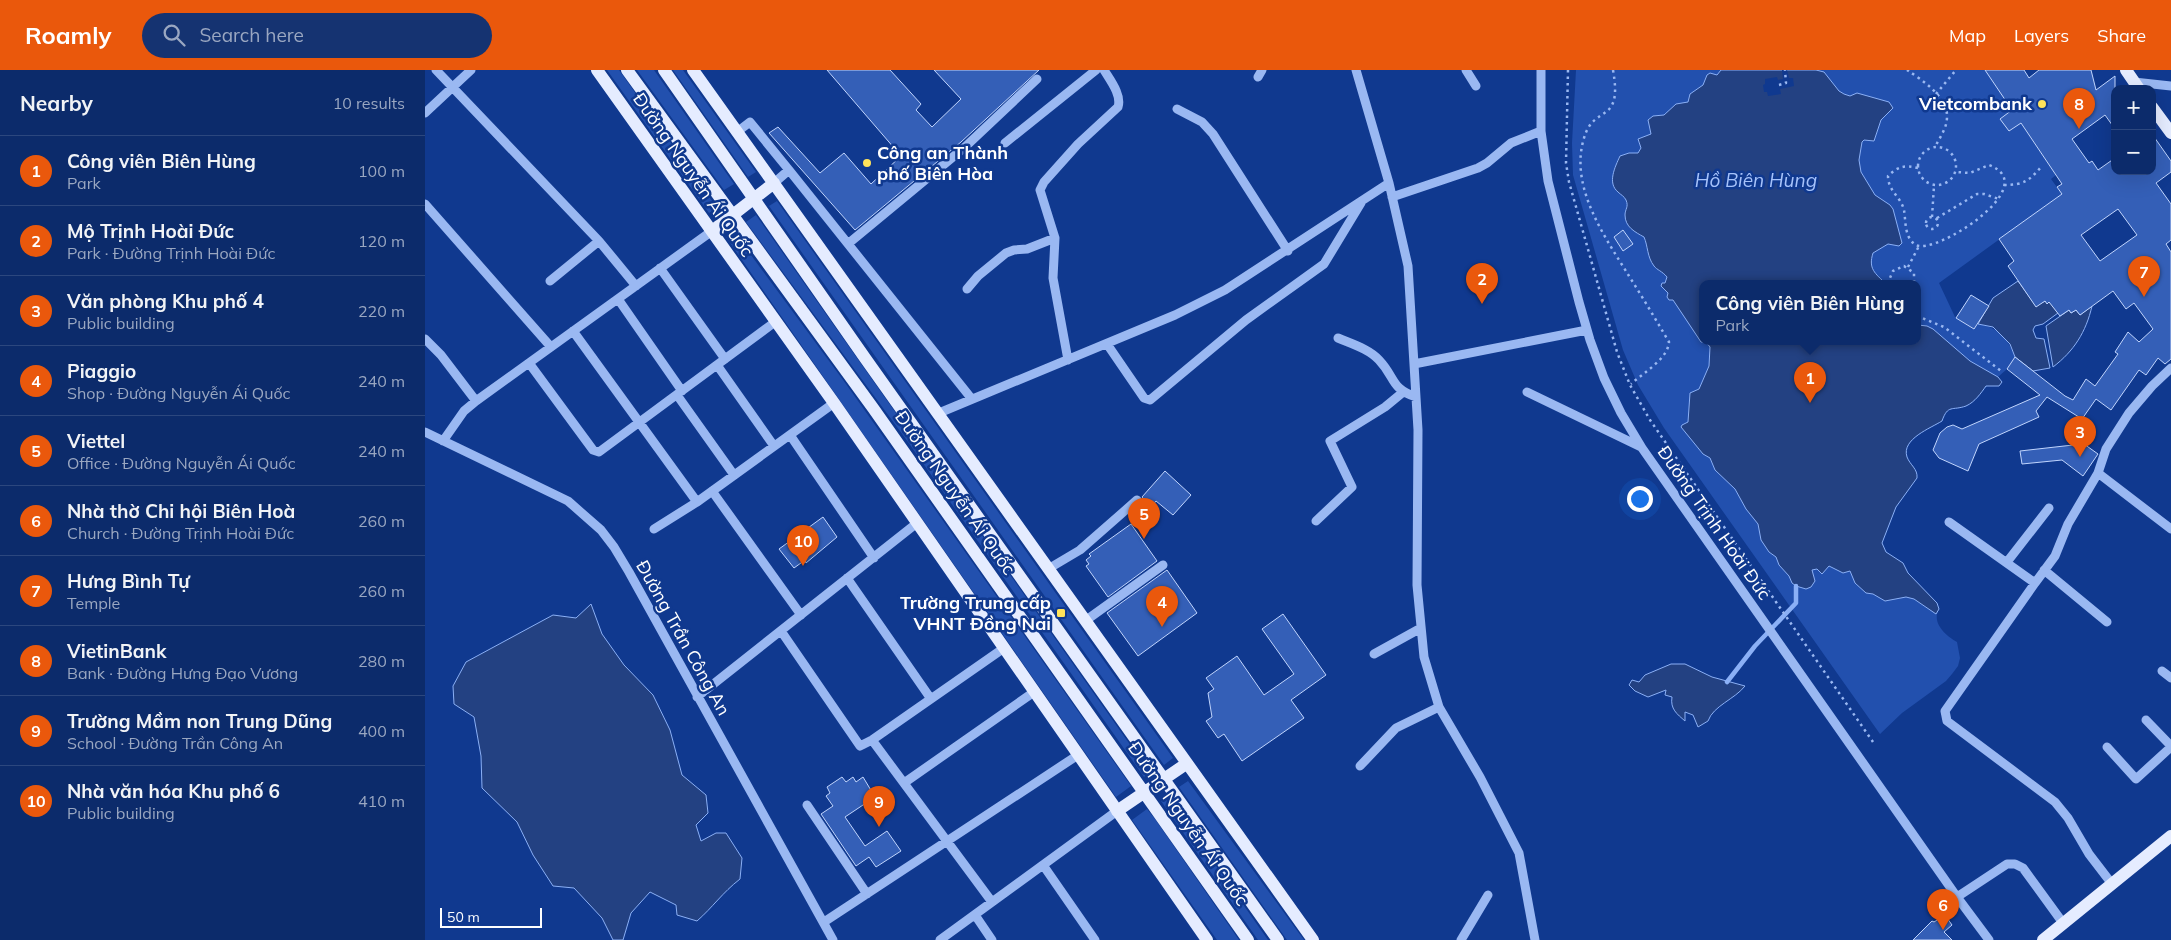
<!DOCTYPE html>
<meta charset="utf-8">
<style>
:root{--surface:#0c2b6b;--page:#153371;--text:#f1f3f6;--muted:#9aa7c1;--line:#2c477e;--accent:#ea580c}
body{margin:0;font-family:Mulish,sans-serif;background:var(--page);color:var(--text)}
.controls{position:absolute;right:15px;top:15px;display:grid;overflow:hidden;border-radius:10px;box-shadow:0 5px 20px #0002}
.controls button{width:45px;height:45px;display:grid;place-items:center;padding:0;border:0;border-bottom:1px solid var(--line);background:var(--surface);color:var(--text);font:25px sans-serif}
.scale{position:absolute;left:15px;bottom:12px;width:102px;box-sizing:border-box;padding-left:5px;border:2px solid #fff;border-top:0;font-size:14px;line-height:18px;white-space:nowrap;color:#fff;-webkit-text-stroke:4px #10398f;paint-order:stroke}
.you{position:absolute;left:1214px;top:428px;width:18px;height:18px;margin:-12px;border:4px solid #fff;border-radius:50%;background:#1a73e8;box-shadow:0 0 0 8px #1a73e833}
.badge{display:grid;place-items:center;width:32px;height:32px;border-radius:50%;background:var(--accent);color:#fff;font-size:16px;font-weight:700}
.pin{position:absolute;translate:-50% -41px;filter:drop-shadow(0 1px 2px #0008)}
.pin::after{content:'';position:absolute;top:26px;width:18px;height:15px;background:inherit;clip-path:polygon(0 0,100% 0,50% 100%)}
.popup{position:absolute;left:1274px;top:210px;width:222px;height:65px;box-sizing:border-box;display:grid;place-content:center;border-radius:10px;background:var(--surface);filter:drop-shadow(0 1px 4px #0005);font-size:16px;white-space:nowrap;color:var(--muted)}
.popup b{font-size:19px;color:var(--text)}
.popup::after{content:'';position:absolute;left:50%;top:100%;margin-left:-10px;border:10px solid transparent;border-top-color:var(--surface)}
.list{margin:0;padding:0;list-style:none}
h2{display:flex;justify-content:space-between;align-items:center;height:65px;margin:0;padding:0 20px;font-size:21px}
h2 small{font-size:16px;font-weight:400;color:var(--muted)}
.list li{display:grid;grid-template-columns:32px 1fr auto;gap:15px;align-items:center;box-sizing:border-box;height:70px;padding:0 20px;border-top:1px solid var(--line)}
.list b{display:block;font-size:19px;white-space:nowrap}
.list p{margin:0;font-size:16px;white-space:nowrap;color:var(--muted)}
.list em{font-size:16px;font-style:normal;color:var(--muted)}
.icon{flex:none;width:28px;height:28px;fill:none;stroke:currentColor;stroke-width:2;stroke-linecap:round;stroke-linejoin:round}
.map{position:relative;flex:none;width:1746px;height:870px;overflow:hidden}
header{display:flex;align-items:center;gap:30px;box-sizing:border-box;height:70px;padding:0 25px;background:var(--accent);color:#fff}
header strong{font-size:24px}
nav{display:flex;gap:28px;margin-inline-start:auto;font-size:18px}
.search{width:350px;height:45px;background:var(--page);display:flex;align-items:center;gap:12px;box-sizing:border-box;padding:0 18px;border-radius:28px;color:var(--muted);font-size:19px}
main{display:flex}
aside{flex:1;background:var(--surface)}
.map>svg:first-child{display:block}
.green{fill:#2250ae;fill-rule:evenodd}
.water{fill:#234182;stroke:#8bb0f6}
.pier{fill:#10398f}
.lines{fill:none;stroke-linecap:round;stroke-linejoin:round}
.stream{stroke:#8bb0f6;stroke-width:4.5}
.building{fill:#345fb7;stroke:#c1d5fd;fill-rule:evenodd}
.path{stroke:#9ab8f2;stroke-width:2.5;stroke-dasharray:2.5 4;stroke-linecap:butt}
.minor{stroke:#9ab8f2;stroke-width:9}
.major{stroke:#e5ecff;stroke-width:12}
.poi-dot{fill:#ffe35b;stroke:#10398f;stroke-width:2}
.labels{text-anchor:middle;stroke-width:5;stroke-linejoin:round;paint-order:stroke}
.poi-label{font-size:18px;font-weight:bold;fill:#fff;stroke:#10398f;text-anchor:end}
.street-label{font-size:18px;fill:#fff;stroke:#10398f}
.water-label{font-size:19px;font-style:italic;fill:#a6c2fa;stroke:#10398f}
</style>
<header>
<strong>Roamly</strong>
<div class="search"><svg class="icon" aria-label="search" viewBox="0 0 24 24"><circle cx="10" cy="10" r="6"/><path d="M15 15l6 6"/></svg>Search here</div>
<nav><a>Map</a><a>Layers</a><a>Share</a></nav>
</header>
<main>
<aside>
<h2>Nearby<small>10 results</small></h2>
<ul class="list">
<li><span class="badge">1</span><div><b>Công viên Biên Hùng</b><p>Park</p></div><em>100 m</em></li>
<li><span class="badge">2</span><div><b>Mộ Trịnh Hoài Đức</b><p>Park · Đường Trịnh Hoài Đức</p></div><em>120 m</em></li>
<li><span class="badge">3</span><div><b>Văn phòng Khu phố 4</b><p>Public building</p></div><em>220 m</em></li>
<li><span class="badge">4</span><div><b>Piaggio</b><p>Shop · Đường Nguyễn Ái Quốc</p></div><em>240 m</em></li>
<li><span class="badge">5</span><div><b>Viettel</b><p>Office · Đường Nguyễn Ái Quốc</p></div><em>240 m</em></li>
<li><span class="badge">6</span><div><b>Nhà thờ Chi hội Biên Hoà</b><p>Church · Đường Trịnh Hoài Đức</p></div><em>260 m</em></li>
<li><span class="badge">7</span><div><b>Hưng Bình Tự</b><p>Temple</p></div><em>260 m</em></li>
<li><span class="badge">8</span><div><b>VietinBank</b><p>Bank · Đường Hưng Đạo Vương</p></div><em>280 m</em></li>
<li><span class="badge">9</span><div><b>Trường Mầm non Trung Dũng</b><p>School · Đường Trần Công An</p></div><em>400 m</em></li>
<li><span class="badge">10</span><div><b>Nhà văn hóa Khu phố 6</b><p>Public building</p></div><em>410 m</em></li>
</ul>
</aside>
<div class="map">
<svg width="1746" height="870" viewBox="0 0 1746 870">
<rect width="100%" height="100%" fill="#10398f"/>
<path class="green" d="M182 0H194L292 138 284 143Z
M212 0H229L309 114 299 120Z
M248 0H258L331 102 323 107Z
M1151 0H1564V6L1631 105 1626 109 1637 124 1514 213 1530 247 1548 259 1553 254C1574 258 1582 267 1590 287L1582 299 1573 307 1577 312 1574 316H1562C1556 323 1550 332 1541 336 1527 341 1523 334 1517 351 1506 358 1477 369 1482 387 1485 395 1493 399 1492 408L1471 437 1457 473 1461 482 1478 493 1483 503 1512 533 1514 539C1506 553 1521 566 1532 572L1535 588 1533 596 1527 604 1521 611 1477 643 1455 664 1239 358 1213 315 1198 280 1148 105 1147 73ZM1278 214H1492V272H1278Z
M352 131 748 688 739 695 344 136Z
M331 145 725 703 719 707 483 372 321 152Z
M309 162 421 314 706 716 691 727 301 167Z
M763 711 879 870H862L754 717Z
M742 726 843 870H833L736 731Z
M722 739 730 749 814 870H792L707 750Z"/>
<path class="water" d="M1296 0H1391L1399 2 1414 21 1419 24 1425 26 1432 23 1464 32 1468 38 1456 50 1449 71 1439 70 1437 72 1434 90 1436 102 1450 125 1465 135 1468 139 1477 173 1474 176 1463 174 1448 183C1443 199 1450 203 1461 214H1278V272H1276L1248 230H1244L1242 227 1243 223 1236 216 1237 213H1240L1242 207C1237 201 1232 200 1229 196 1222 187 1223 176 1219 167 1210 162 1200 157 1200 145 1200 139 1204 137 1201 130 1199 126 1196 125 1193 122 1182 113 1190 97 1195 86L1204 83H1213L1216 78 1213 69 1226 64 1223 50 1228 46 1239 45 1251 34 1263 32 1265 24 1278 15 1282 5 1285 3 1292 5Z
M1593 211 1611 236 1620 231 1622 233 1625 232 1633 243 1618 254 1610 256 1608 260 1611 268 1619 269 1625 298 1608 301 1590 287 1585 274 1568 257 1553 254 1568 228Z
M1667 236C1661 262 1649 281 1628 297L1621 256 1644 240 1646 243 1651 240 1655 245Z
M1493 255 1502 256 1508 259 1545 291 1573 307 1577 312 1574 316H1561C1556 323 1550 332 1541 336 1527 341 1523 334 1517 351 1506 358 1476 369 1482 387 1485 395 1493 399 1492 408L1471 437 1457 473 1461 482 1478 493 1483 503 1512 533 1514 539 1511 544 1489 529 1481 527 1460 531 1448 524 1441 523 1430 513 1425 501 1418 503 1404 496 1397 504 1392 499 1387 500 1390 511 1386 517 1381 519 1371 516 1367 513 1364 506 1354 495 1351 487 1344 482 1336 470 1333 454 1321 439 1310 419 1290 400 1285 388 1278 384 1256 357 1257 355 1263 352 1265 323 1274 319 1284 296 1285 277 1281 272H1492Z
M166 534 177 564 199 595 228 625 245 660 257 705 281 725 283 743 271 755 276 771 291 763H301L317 788 315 809C297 823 288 837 272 851L252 845 251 835 225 822 206 843 198 870H188L177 848 149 818 128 816 108 785 92 752 57 718 56 686 49 647 29 634 28 616 41 592 128 545 151 548Z
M1246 594H1260L1287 607 1320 616C1310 629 1288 636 1283 651L1273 657 1268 645 1260 642V651C1252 644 1245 639 1247 627L1240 625 1241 620 1223 627 1210 621 1204 615 1207 610 1214 612 1220 605Z"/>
<path class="pier" d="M1357 0H1362L1364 8H1368L1369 16 1355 19 1356 24 1343 26 1342 22H1339L1338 15 1340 14V9L1352 7 1353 10 1358 9Z"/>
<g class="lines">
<path class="stream" d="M1302 612 1330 576 1371 533V516"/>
</g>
<path class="building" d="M402 0H465L496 34 491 40 507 57 536 29 509 0H614L536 72 430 160 344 63 353 57 395 103 419 83 446 114 476 86Z
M1560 0H1599L1604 8 1614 0H1666L1671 20 1690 6V59L1680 45 1647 69 1664 93 1667 91 1673 100 1690 88V101H1727V64L1746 91V102L1731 113 1746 134V170L1741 174 1746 182V289L1740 294 1733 288 1721 305 1714 300 1686 340 1671 329 1657 349 1622 327 1611 341 1614 347 1554 374 1543 401 1514 388 1508 380 1515 363 1522 357 1528 355 1537 359 1615 325 1582 299 1590 287 1640 326 1648 330 1661 309 1670 316 1693 284 1690 282 1703 262 1714 272 1728 259 1709 233 1701 239 1688 221 1655 245 1651 240 1646 243 1644 240 1635 246 1624 232 1622 234 1620 231 1611 237 1583 196 1589 191 1574 169 1637 124 1632 117 1637 114 1596 53 1584 61 1575 49 1587 40ZM1693 139 1712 165 1675 191 1656 165Z
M1198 160 1208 174 1198 181 1189 167Z
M1546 225 1564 236 1549 259 1531 248Z
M1652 369 1673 384 1658 406 1637 390 1597 394 1595 381 1648 375Z
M740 401 766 425 748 445 731 431 726 437 717 427Z
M398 447 412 467 381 493 380 490 369 498 354 479Z
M706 454 732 491 683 527 661 496 664 494 661 490 666 486 664 484Z
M742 500 772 543 713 586 682 543Z
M858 544 901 605 866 630 879 648 817 691 799 664 793 668 781 651 787 647 783 623 789 619 781 608 812 586 839 625 869 604 837 559Z
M417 707 421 712 428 707 431 712 438 707 450 727 420 747 440 776 462 761 476 781 451 797 444 787 431 796 396 744 408 736 401 726 405 723 402 717Z
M1520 845 1527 855 1519 862 1527 870H1488L1507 851 1509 852Z"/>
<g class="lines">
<path class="path" d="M1143 0 1141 93 1144 112 1192 282 1205 315 1225 350 1448 672
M1188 0C1198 56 1169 33 1159 68 1144 117 1180 167 1204 206 1218 228 1231 250 1244 272 1243 289 1218 303 1206 314
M1482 0C1497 10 1523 27 1522 47 1522 58 1515 67 1510 77
M1354 15 1361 13 1360 0
M1511 24 1531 0
M1493 96a19 19 0 1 1 38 0a19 19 0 1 1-38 0Z
M1493 98C1480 95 1473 96 1463 106 1463 121 1476 127 1479 140 1481 151 1479 168 1491 175 1509 186 1620 116 1564 95L1545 103 1531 102
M1579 115C1599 115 1604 111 1617 96
M1501 153a6 6 0 1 1 12 0a6 6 0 1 1-12 0Z
M1507 147 1509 116
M1512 148 1552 124H1559L1574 129
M1483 197 1494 176
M1467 214 1465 208 1468 201 1479 196 1489 203V214
M1492 246 1519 257 1576 301"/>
<path class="minor" d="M11 0 174 171 211 216
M931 0 964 113 983 196 993 360 992 515 999 587 1014 637 1055 707 1094 783 1110 870
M1041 0 1051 16
M1116 0V61L1123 111 1154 232 1165 270 1179 308 1196 343 1217 378 1532 827 1564 870
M833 7 837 0
M1709 12 1746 16
M752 39 777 52 788 64 863 181
M0 43 46 0
M312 62 325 52 364 100
M580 73 671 0
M349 113 364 100 546 328
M967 127 1053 98 1062 93 1086 73 1116 61
M0 134 126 277
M424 173 540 77 612 9
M235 198 300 289
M125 211 174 171
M542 219 553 206 581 183 589 180 602 179 630 168
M193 229 257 321
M148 261 272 432
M913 268C927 274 944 279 954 290 971 308 965 318 991 327
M0 269 16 285 51 331
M682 274 719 328 725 330 821 250 899 194 936 133
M643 290 628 208 630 168 615 120 619 112 653 74 693 37C697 25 685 10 679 0
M104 293 168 380 174 382 350 252
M989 294 1162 260
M292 295 349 376
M1102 322 1216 377
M252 325 309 405
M514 343 750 245 800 220 964 113
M0 362 143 431 176 460 189 477 204 502 408 870
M365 365 449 488
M18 371 39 341 51 331 287 161
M1673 403 1746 459
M287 421 376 545
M891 451 927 417 905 371 960 337 977 323
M1524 452 1610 513
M229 459 272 432 409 333
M1582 492 1624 438
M623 499 655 480 712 430
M1619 500 1682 552
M422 508 506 629
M660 551 738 495
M356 561 435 676 447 670 579 578
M949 584 996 558
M1737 601 1746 608
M272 627 492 453
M1721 650 1746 676
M447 670 567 832
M1682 677 1711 709 1746 677
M935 696 971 658 1014 637
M479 713 609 622
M382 735 442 824
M618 795 670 870
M1687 814 1664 784 1643 748 1630 732 1522 651 1520 641 1610 513 1630 486 1643 454 1673 403 1681 379 1704 343 1727 316 1746 298
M1532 827 1582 794H1590L1598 798 1638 853
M550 845 567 870
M399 852 653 685
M515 870 692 741
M1036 870 1063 825"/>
<path class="major" d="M172 0 409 333 782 870
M202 0 448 338 823 870
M239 0 440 288 853 870
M268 0 888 870
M1701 0 1714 19
M1727 37 1746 63
M287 161 349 113
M692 741 761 694
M1618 870 1746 766"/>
</g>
<g class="poi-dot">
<circle cx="1617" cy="34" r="5"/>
<circle cx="442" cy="93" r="5"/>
<rect x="631" y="538" width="10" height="10" rx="2.5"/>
</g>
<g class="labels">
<g class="poi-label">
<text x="1607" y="40">Vietcombank</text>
<text x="452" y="89" text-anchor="start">Công an Thành<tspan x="452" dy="21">phố Biên Hòa</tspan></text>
<text x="626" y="539">Trường Trung cấp<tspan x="626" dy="21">VHNT Đồng Nai</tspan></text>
</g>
<g class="street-label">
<text transform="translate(268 105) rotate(55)" y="6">Đường Nguyễn Ái Quốc</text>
<text transform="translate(530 423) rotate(55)" y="6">Đường Nguyễn Ái Quốc</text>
<text transform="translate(1289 453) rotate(55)" y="6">Đường Trịnh Hoài Đức</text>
<text transform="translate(258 568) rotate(61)" y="6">Đường Trần Công An</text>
<text transform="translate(763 754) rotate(55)" y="6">Đường Nguyễn Ái Quốc</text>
</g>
<g class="water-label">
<text x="1331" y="117">Hồ Biên Hùng</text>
</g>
</g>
</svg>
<div class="controls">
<button>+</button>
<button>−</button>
</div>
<div class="scale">50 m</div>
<div class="you"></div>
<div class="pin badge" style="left:1385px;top:333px">1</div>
<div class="popup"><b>Công viên Biên Hùng</b>Park</div>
<div class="pin badge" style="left:1057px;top:234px">2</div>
<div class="pin badge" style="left:1655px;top:387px">3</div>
<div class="pin badge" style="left:737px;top:557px">4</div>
<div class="pin badge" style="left:719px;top:469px">5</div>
<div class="pin badge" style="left:1518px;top:860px">6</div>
<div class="pin badge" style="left:1719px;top:227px">7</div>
<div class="pin badge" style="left:1654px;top:59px">8</div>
<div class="pin badge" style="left:454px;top:757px">9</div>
<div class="pin badge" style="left:378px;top:496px">10</div>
</div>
</main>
